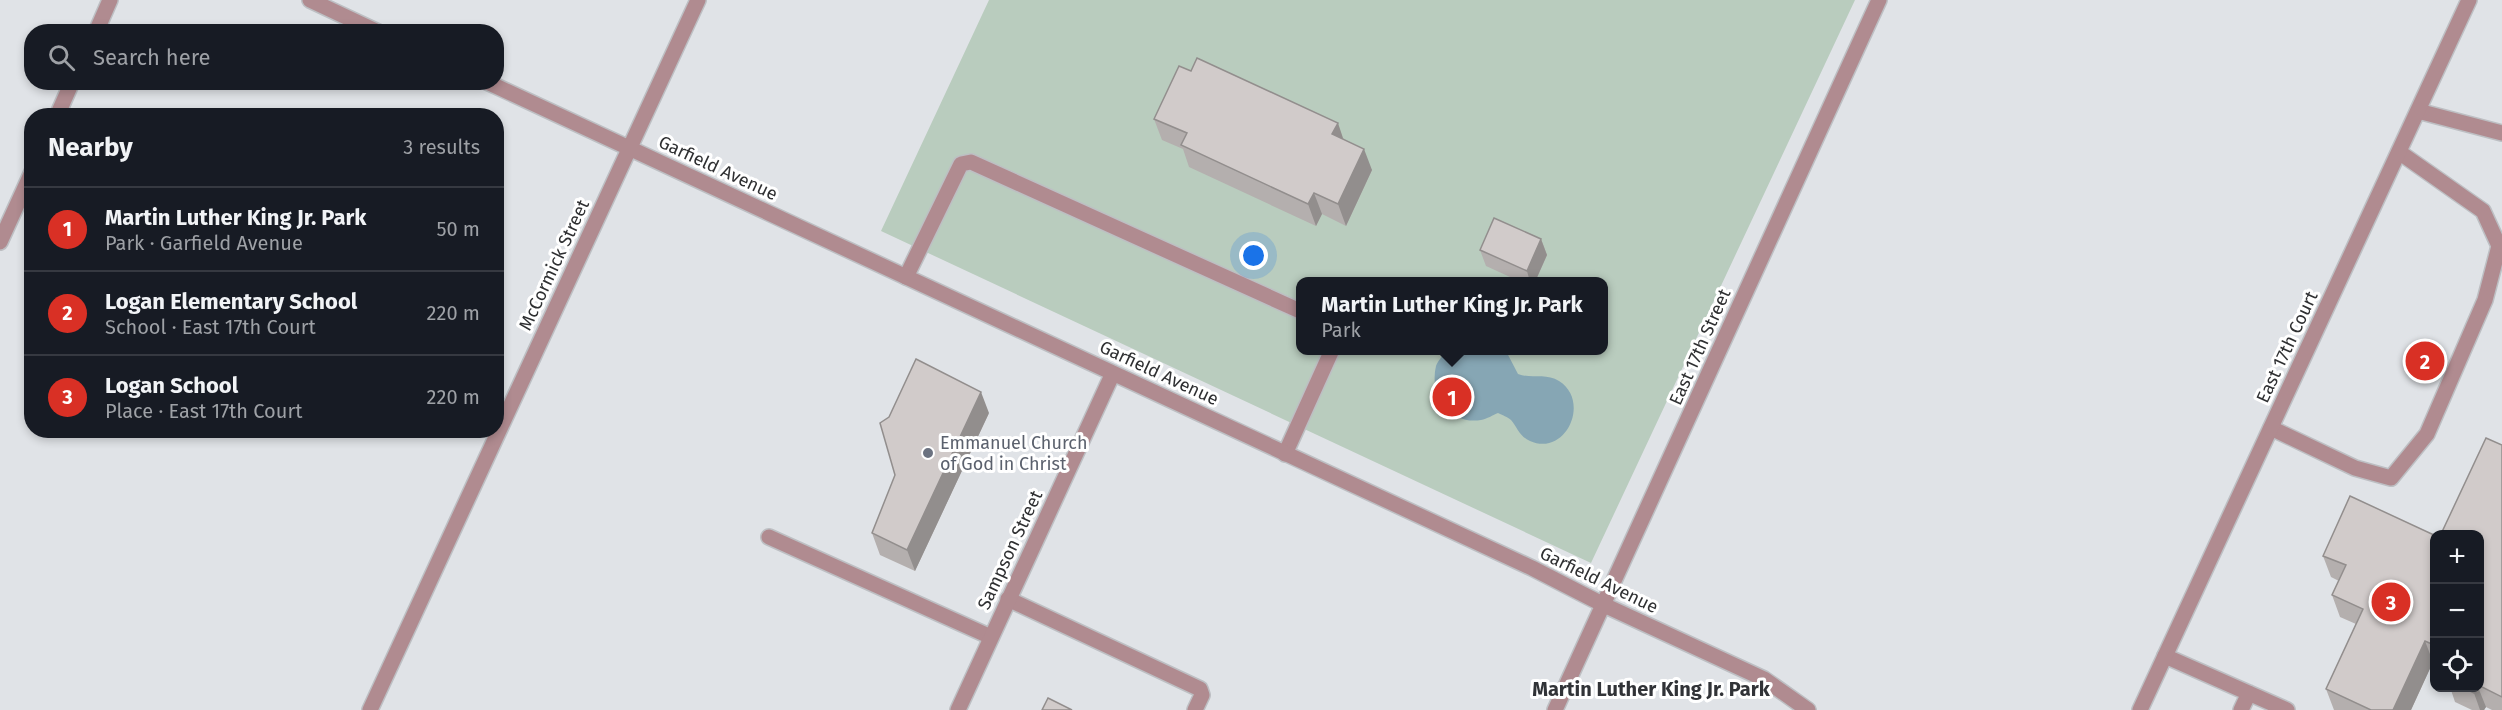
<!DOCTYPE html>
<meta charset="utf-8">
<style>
:root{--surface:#171b24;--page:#20242c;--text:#f1f3f6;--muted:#9ea1a6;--line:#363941;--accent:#d93025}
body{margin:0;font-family:"Fira Sans",sans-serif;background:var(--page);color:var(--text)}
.controls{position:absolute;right:18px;bottom:18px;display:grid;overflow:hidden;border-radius:12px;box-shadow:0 3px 9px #0003}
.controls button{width:54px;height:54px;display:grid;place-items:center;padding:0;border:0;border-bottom:2px solid var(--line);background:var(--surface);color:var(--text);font:30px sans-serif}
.you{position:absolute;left:1254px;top:256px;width:21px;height:21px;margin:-15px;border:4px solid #fff;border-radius:50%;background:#1a73e8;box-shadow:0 0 0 9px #1a73e833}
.badge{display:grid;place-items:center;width:39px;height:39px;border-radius:50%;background:var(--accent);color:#fff;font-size:20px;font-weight:700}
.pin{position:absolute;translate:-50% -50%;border:3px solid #fff;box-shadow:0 2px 6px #0006}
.popup{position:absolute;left:1296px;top:277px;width:312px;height:78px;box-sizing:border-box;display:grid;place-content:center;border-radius:12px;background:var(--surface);filter:drop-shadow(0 2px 4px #0005);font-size:20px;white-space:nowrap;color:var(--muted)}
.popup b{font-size:22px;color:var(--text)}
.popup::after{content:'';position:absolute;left:50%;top:100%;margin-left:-12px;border:12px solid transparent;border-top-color:var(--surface)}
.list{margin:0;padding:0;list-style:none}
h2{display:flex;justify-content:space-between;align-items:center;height:78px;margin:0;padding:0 24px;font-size:26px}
h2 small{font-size:20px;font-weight:400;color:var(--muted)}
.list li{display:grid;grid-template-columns:39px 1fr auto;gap:18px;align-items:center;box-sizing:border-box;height:84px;padding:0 24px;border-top:2px solid var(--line)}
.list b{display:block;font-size:22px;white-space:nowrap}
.list p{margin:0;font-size:20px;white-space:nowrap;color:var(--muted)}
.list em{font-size:20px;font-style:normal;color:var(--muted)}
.icon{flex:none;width:33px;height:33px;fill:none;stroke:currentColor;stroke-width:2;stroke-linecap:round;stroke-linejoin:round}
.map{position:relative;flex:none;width:2502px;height:710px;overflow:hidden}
.search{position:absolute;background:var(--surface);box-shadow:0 3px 9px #0003;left:24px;top:24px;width:480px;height:66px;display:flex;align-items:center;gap:15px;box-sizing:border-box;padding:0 21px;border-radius:24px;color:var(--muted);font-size:22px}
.panel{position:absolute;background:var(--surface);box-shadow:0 3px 9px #0003;left:24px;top:108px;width:480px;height:330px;border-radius:24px}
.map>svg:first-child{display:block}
.green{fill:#b9ccbe;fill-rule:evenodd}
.water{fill:#86a6b4}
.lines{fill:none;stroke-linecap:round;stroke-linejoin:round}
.lane-casing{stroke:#bdbfc3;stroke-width:18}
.street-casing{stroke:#bdbfc3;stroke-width:18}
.lane{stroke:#b08b90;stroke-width:15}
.street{stroke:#b08b90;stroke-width:15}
.wall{fill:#b4afae}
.shaded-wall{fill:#928e8d}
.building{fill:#d1cbca;stroke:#928e8d;stroke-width:1.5}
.worship-dot{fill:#6b7280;stroke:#fff;stroke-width:2}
.labels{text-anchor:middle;stroke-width:6;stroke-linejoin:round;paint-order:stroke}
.street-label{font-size:18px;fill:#2f3032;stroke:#fff}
.worship-label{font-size:18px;fill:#5b616d;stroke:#fff;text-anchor:start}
.neighbourhood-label{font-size:20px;font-weight:bold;fill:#313337;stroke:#fff}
</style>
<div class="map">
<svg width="2502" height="710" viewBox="0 0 2502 710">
<rect width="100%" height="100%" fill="#e0e3e7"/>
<path class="green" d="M989 0H1855L1591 563 881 231ZM1300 282H1604V350H1300Z"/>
<path class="water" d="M1446 351H1506L1518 374C1531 379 1546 373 1559 381 1591 401 1566 457 1530 441 1520 437 1517 427 1511 420 1508 417 1502 415 1498 413 1493 415 1487 419 1481 420 1449 425 1429 395 1436 366 1438 361 1443 355 1446 351Z"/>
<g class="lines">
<g class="lane-casing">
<path id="lane" d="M2418 111 2502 133
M906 277 961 164 971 162 1300 311
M2271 428 2355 468 2391 478 2427 434 2485 300 2499 246 2483 211 2399 152
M1285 454 1332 350
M769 537 991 637
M1008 599 1200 689 1202 695 1195 710
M2165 656 2287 710
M2241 710 2249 693"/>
</g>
<g class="street-casing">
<path id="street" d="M310 0 378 32
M96 32 110 0
M487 82 1532 568 1604 605 1764 679 1808 710
M57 116 72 82
M0 242 32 172
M370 710 698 0
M958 710 1113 373
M1555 710 1879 0
M2140 710 2469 0"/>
</g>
<use href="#lane" class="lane"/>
<use href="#street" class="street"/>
</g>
<path class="wall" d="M1191 71 1344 139 1372 170 1346 226 1322 214 1316 226 1189 167 1183 149 1162 140 1154 119Z
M1541 239 1547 255 1535 282H1521L1486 266 1480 250Z
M989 413 915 571 880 555 872 533Z
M2502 445V710H2492L2486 707 2484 710H2472L2455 702 2450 687H2480V534Z
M2434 535V663L2433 662 2411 710H2334L2326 689 2356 624 2340 617 2332 595 2339 581 2331 577 2323 556Z"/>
<path class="shaded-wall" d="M1338 123 1345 144 1332 134Z
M1364 149 1372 170 1346 226 1338 204Z
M1314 193 1322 214 1316 226 1308 204Z
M1541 239 1547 255 1535 282H1530L1527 271Z
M981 392 989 413 915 571 907 550Z
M2425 641 2433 662 2411 710H2393Z
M2477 687H2478L2486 707 2484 710H2480L2474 693Z"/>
<path class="building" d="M1197 58 1338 123 1332 134 1364 149 1338 204 1314 193 1308 204 1181 145 1187 133 1154 119 1179 66 1191 71Z
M1494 218 1541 239 1527 271 1480 250Z
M916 359 981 392 907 550 872 533 895 475 880 423 889 417Z
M2486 438 2502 445V697L2480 686V534H2441Z
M2350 496 2434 535V645L2425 641 2393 710H2371L2326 689 2363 609 2332 595 2346 565 2323 556Z
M2462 687H2477L2474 693Z
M1048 698 1072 710H1042Z"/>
<circle class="worship-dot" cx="928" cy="453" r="6"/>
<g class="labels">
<g class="street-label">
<text transform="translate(718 168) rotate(25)" y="6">Garfield Avenue</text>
<text transform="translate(554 265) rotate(-65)" y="6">McCormick Street</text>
<text transform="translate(1700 347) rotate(-66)" y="6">East 17th Street</text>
<text transform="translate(2287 347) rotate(-65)" y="6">East 17th Court</text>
<text transform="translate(1159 373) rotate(25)" y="6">Garfield Avenue</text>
<text transform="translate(1010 550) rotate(-65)" y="6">Sampson Street</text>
<text transform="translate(1599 580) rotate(26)" y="6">Garfield Avenue</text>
</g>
<g class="worship-label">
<text x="940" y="449">Emmanuel Church<tspan x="940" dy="21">of God in Christ</tspan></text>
</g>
<g class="neighbourhood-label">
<text x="1651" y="696">Martin Luther King Jr. Park</text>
</g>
</g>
</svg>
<div class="controls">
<button>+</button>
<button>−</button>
<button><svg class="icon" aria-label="locate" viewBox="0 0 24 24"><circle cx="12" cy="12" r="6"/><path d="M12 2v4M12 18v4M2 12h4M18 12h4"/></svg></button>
</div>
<div class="you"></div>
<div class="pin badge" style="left:1452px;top:397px">1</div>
<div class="popup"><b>Martin Luther King Jr. Park</b>Park</div>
<div class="pin badge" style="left:2425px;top:361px">2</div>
<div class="pin badge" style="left:2391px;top:602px">3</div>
<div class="search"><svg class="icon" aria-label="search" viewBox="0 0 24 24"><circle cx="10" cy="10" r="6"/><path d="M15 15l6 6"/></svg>Search here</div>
<section class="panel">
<h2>Nearby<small>3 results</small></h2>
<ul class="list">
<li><span class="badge">1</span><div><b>Martin Luther King Jr. Park</b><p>Park · Garfield Avenue</p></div><em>50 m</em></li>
<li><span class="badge">2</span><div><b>Logan Elementary School</b><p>School · East 17th Court</p></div><em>220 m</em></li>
<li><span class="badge">3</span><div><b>Logan School</b><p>Place · East 17th Court</p></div><em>220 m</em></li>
</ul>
</section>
</div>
